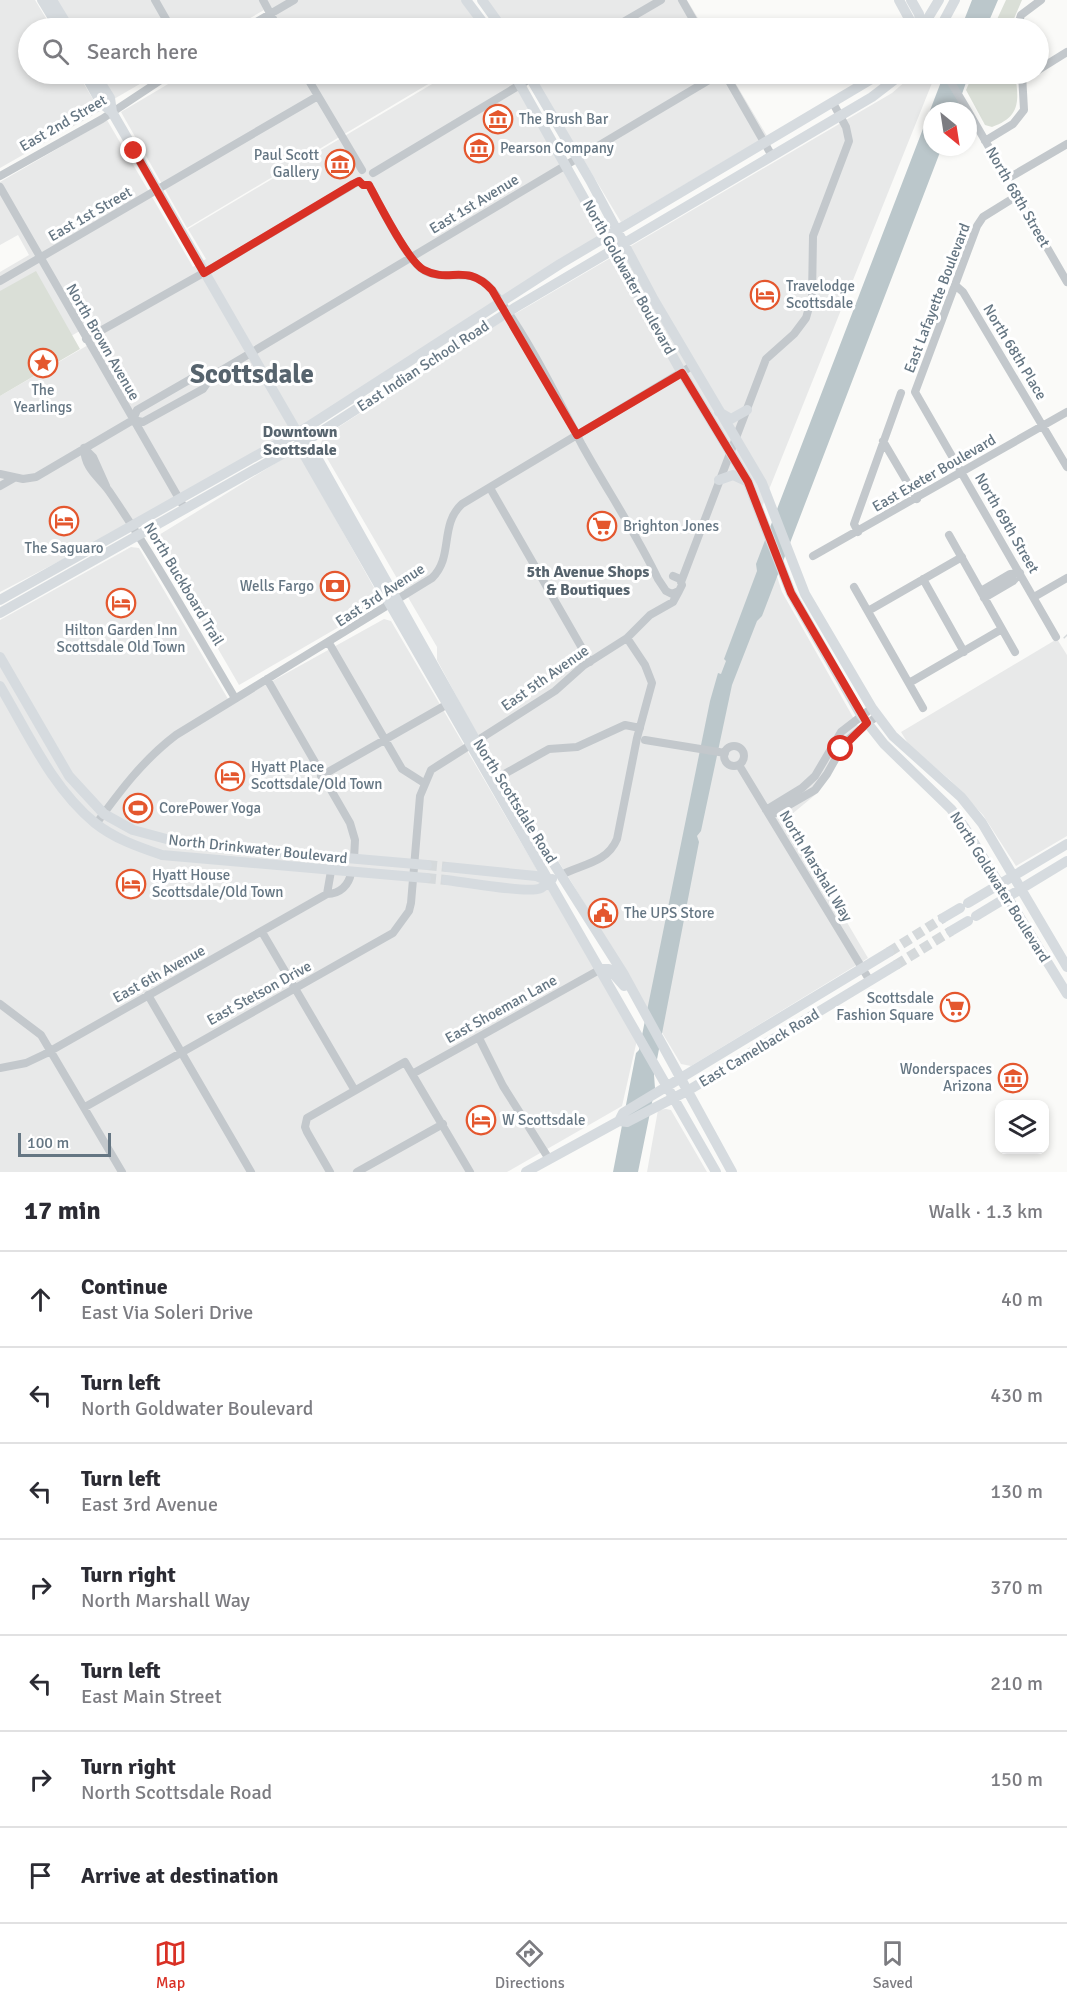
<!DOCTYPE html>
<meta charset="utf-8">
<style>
:root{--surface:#fff;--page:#f7f7f7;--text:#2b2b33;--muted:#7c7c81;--line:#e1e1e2;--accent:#d93025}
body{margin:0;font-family:Signika,sans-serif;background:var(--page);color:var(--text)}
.controls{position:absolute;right:18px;bottom:18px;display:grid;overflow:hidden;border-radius:12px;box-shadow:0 3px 9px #0003}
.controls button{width:54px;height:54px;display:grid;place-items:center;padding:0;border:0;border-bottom:2px solid var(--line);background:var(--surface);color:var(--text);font:30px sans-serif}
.compass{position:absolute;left:923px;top:102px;width:54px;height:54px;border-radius:50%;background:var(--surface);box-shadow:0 3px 9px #0003;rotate:150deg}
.scale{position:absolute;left:18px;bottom:15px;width:93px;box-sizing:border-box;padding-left:6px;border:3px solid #657683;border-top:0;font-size:16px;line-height:21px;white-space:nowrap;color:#657683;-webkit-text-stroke:4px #fff;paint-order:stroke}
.stop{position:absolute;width:18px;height:18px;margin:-14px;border:4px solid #d93025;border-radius:50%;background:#fff}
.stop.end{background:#d93025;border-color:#fff;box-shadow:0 2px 6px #0008}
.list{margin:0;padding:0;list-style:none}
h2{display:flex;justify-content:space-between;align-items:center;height:78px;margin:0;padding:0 24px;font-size:26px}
h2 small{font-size:20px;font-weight:400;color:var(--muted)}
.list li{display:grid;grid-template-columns:39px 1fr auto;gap:18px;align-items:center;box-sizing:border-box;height:96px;padding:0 24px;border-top:2px solid var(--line)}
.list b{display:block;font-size:22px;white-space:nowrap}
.list p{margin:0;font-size:20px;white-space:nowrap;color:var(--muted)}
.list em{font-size:20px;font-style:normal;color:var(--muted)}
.icon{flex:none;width:33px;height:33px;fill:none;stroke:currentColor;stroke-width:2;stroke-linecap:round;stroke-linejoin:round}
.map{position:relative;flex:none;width:1067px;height:1172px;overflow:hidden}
.search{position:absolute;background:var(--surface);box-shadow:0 3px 9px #0003;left:18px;right:18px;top:18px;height:66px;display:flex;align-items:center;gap:15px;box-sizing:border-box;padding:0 21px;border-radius:33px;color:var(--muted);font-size:22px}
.sheet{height:750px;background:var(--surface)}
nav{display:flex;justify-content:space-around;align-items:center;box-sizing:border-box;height:84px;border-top:2px solid var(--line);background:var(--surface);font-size:16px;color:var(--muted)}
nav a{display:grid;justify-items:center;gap:3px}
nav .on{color:var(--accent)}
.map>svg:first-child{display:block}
.built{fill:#e8e9e9}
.green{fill:#dadfd7}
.water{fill:#bbc7cb}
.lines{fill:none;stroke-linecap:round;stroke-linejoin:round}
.minor-tunnel{stroke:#d5d9db;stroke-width:8;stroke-dasharray:8 4;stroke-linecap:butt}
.major-tunnel{stroke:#d5d9db;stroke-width:10;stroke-dasharray:10 5;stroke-linecap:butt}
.minor{stroke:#c3c8cc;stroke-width:8}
.major{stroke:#d6dbdf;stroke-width:10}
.route{stroke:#d93025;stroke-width:8}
.labels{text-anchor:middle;stroke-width:6;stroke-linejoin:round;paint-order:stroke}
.poi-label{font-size:15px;fill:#657683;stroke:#fff;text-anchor:start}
.street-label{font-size:15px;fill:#657683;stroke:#fff}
.neighbourhood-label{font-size:16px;font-weight:bold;fill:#57646e;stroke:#fff}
.town-label{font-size:27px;font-weight:bold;fill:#57646e;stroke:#fff}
</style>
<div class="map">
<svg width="1067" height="1172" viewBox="0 0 1067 1172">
<rect width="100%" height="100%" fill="#fafaf8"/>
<path class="built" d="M0 0H35L52 28H28V74H78L100 111 0 168Z
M55 0H259L264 10 233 28H72Z
M267 0H461L482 28H259L277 18Z
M487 0H687L704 28H506Z
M99 74H157L114 99Z
M185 74H445L187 228 121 112Z
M449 74H509L602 235 308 423 77 552 0 592V396L95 341 89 330 78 332 36 356 26 338 0 291V272L29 255 18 235 0 245V182L107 120 193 267 206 259 188 229Z
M532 74H730L767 136 621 222Z
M914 74 932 83 758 517 782 592 862 733 850 745 815 795 786 819 868 958 691 1066 681 1064 569 878 473 727 437 660V647L320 446 323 437 503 321 892 93Z
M296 454 301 457 382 602 239 685 154 538 289 455Z
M131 547 139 548 231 704 384 619 391 621 637 1040 622 1106 507 1172H0V620Z
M1057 639 1067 655V836L1016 866 983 815 950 780 909 745 901 732Z
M666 1109 671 1110 707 1172H647L658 1110Z"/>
<path class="green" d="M1006 0H1022L1010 28H993Z
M973 74H1015C1019 100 1021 117 992 127L985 125 966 90Z
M36 271 80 349 0 396V291Z"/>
<path class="water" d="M972 0H998L986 28H961Z
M944 74H969L956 111H932V147H942L762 616 757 621 732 685 701 831 697 836 699 842 654 1075 655 1088 638 1172H613L636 1053 639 1050 710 701 718 673 721 674 726 661 724 659 757 571 756 564 764 543Z"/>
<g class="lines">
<path class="minor-tunnel" d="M1066 635 1067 636"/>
<path class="major-tunnel" d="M427 865 447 867
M426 878 446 880
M889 952 943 918
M896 965 951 931"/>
<path class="minor" d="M155 0 171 28
M263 0 278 28
M682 0 698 28
M246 28 294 0
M613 28 661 0
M1017 28 1021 15 1041 0
M1038 70 1067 52
M305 74 362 170
M725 74 772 156
M946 74 968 111
M968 111 1067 282
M985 141 1013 124 1024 110 1022 74
M373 173 538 74
M0 176 102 119 170 74
M1007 179 1067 144
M369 185C379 204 406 258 422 269 445 285 471 262 493 291 528 337 555 393 582 445 607 490 636 533 658 579L666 591 672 594 679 591 682 585 680 579 673 576
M0 187 185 509
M1017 196 983 217 977 226 915 392 1056 637
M0 281 318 96
M955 285 963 292 1067 467
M86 339 214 267 359 181
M133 420 143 422 203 389 212 376 719 74
M883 441 917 499
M84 448C85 471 100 477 111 494 156 560 194 629 235 698
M84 448 93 457 106 486
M0 474 23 479 36 477 133 420 137 410 196 376H212
M0 486 14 478
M490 488 590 662
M858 532 854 524 901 393
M949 535 1015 652
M813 556 1067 412
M923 579 964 652
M681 582 766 359 794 334 806 318 812 297 813 236 849 141 846 127 833 103
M854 587 923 708
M981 591 1010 574 1020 573
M1034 597 1067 578
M984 598 1013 581 1020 573
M868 611 962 557
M329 643 402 769 424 783
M267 679 350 823 355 840 354 859
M909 683 1002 629
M645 740 725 753
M724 756a10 10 0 1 1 20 0a10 10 0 1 1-20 0Z
M739 765 870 981
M321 776 446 705
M499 777 549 749 577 747 625 725 640 728
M766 810 802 788 815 776 841 732 872 708
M770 816 815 790 827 774 845 742 877 716
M96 824C120 791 143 760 176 735L432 578C454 557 439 525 462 504L692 366
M561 875C582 864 607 863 617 839L637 738 652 683 645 665 627 638
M327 894 331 871
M262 932 354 1089
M148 995 251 1172
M0 1004 41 1035 122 1172
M479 1038 503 1086 549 1159
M0 1068 26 1063 45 1054 327 894C340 894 349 885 351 873
M414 1073 601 969
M85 1107 393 933 409 911 411 903 420 796 431 770 555 691 583 666 627 638 650 615 673 602 679 591
M330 1172 307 1132 305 1127 307 1118 405 1062 470 1172
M357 1172 443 1124"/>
<path class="major" d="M42 0 59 28
M52 0 69 28
M466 0 487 28
M482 0 502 28
M899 0 912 24 919 28
M911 0 919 14 921 28
M922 28 939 0
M940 28 955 0
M85 74 101 103 112 112 275 394 297 432 302 451 716 1172
M95 74 110 98 112 112
M514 74 682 373 747 480 791 593 861 715 884 744 951 809 965 828 1067 994
M528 74 590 180 654 300 762 483 805 594 872 708 893 736 961 797 982 823 1067 967
M719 412 731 419 747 410
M302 436 311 447 476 741 623 973 732 1172
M719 480 733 475 746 481
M0 600 309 426 560 264 880 74
M0 613 316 435 516 307 872 97 902 74
M0 657 69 776 104 814 133 830 185 844 427 865
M0 686C28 733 52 788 95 823 115 839 139 847 162 855L426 878
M447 867 536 876 548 881
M446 880C463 882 531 894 541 888 545 886 548 881 552 879
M968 903 1067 844
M976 916 1067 861
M943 918 960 908
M951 931 968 921
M601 969H609L624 986
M619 1121 623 1113 889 952
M526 1172 619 1121 627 1122 689 1090 896 965"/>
</g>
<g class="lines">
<path class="route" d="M134 151 204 273 353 184 359 181 363 185H369C378 202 409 263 424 270 450 284 466 262 492 290L577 435 682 373 748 482 791 593 867 723 841 749"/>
</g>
<defs>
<g id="museum-ring" transform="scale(1.5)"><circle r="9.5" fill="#fff" stroke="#e4572e" stroke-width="1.5"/><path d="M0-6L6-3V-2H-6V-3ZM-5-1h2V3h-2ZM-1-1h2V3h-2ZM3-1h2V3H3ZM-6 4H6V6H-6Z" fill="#e4572e"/></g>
<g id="hotel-ring" transform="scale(1.5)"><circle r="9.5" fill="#fff" stroke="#e4572e" stroke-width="1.5"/><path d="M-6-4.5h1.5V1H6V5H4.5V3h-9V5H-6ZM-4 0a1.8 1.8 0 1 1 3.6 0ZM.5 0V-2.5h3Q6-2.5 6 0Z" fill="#e4572e"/></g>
<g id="sight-ring" transform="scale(1.5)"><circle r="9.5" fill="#fff" stroke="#e4572e" stroke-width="1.5"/><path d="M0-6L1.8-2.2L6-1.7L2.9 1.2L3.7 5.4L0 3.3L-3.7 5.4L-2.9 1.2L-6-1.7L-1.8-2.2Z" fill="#e4572e"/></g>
<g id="supermarket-ring" transform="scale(1.5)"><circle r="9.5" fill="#fff" stroke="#e4572e" stroke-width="1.5"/><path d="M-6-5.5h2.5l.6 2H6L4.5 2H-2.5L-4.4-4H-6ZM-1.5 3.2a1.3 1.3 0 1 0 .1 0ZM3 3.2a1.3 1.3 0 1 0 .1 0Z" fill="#e4572e"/></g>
<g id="bank-ring" transform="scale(1.5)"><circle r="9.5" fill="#fff" stroke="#e4572e" stroke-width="1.5"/><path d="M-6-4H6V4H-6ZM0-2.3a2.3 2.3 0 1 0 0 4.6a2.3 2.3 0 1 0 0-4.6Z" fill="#e4572e"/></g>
<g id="stadium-ring" transform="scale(1.5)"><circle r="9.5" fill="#fff" stroke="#e4572e" stroke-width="1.5"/><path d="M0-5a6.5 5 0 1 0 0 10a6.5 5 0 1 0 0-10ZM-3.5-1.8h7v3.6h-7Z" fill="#e4572e"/></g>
<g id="civic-ring" transform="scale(1.5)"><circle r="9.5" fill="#fff" stroke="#e4572e" stroke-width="1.5"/><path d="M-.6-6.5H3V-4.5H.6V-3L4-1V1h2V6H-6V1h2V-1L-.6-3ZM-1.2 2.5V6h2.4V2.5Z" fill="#e4572e"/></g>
</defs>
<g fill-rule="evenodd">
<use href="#museum-ring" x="498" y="119"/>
<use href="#museum-ring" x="479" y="148"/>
<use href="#museum-ring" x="340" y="164"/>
<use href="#hotel-ring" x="765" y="295"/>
<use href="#sight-ring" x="43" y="363"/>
<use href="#hotel-ring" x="64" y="521"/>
<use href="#supermarket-ring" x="602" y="526"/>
<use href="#bank-ring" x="335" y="586"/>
<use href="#hotel-ring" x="121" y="603"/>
<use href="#hotel-ring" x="230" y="776"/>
<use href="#stadium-ring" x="138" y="808"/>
<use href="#hotel-ring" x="131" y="884"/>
<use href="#civic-ring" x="603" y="913"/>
<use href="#supermarket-ring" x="955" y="1007"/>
<use href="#museum-ring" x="1013" y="1078"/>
<use href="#hotel-ring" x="481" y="1120"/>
</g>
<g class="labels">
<g class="poi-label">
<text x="519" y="124">The Brush Bar</text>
<text x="500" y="153">Pearson Company</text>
<text x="319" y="160" text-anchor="end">Paul Scott<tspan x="319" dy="17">Gallery</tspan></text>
<text x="786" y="291">Travelodge<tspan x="786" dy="17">Scottsdale</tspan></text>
<text x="43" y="395" text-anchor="middle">The<tspan x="43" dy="17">Yearlings</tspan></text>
<text x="623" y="531">Brighton Jones</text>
<text x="64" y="553" text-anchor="middle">The Saguaro</text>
<text x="314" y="591" text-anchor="end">Wells Fargo</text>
<text x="121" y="635" text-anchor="middle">Hilton Garden Inn<tspan x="121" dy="17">Scottsdale Old Town</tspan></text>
<text x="251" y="772">Hyatt Place<tspan x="251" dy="17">Scottsdale/Old Town</tspan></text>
<text x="159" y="813">CorePower Yoga</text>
<text x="152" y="880">Hyatt House<tspan x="152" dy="17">Scottsdale/Old Town</tspan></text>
<text x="624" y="918">The UPS Store</text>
<text x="934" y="1003" text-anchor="end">Scottsdale<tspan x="934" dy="17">Fashion Square</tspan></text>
<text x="992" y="1074" text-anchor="end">Wonderspaces<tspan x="992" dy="17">Arizona</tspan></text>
<text x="502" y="1125">W Scottsdale</text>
</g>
<g class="street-label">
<text transform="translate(63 123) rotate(-30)" y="5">East 2nd Street</text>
<text transform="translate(1018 197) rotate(60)" y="5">North 68th Street</text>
<text transform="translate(474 204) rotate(-31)" y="5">East 1st Avenue</text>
<text transform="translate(90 214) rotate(-30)" y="5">East 1st Street</text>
<text transform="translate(629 277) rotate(61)" y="5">North Goldwater Boulevard</text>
<text transform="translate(937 298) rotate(-69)" y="5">East Lafayette Boulevard</text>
<text transform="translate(103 342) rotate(60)" y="5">North Brown Avenue</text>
<text transform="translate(1015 352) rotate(59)" y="5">North 68th Place</text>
<text transform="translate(423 366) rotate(-33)" y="5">East Indian School Road</text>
<text transform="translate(934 473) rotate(-30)" y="5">East Exeter Boulevard</text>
<text transform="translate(1007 523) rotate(60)" y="5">North 69th Street</text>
<text transform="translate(184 584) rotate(59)" y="5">North Buckboard Trail</text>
<text transform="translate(380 595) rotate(-33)" y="5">East 3rd Avenue</text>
<text transform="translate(545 678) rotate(-35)" y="5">East 5th Avenue</text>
<text transform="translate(515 801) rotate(58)" y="5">North Scottsdale Road</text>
<text transform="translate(258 849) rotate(6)" y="5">North Drinkwater Boulevard</text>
<text transform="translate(816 866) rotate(59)" y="5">North Marshall Way</text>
<text transform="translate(1000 887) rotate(58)" y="5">North Goldwater Boulevard</text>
<text transform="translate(159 974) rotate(-29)" y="5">East 6th Avenue</text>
<text transform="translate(259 993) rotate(-29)" y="5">East Stetson Drive</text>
<text transform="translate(501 1009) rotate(-29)" y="5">East Shoeman Lane</text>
<text transform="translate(759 1048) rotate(-31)" y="5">East Camelback Road</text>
</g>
<g class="neighbourhood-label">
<text x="300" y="437">Downtown<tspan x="300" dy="18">Scottsdale</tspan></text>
<text x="588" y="577">5th Avenue Shops<tspan x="588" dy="18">&amp; Boutiques</tspan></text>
</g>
<g class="town-label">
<text x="252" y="383">Scottsdale</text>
</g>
</g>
</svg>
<div class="controls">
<button><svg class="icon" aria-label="layers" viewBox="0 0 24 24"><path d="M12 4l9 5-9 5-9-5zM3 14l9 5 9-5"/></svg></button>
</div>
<svg class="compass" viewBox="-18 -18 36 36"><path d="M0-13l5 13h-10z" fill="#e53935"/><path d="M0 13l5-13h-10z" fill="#7c7c81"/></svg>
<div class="scale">100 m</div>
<div class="stop" style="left:841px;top:749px"></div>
<div class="stop end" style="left:134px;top:151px"></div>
<div class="search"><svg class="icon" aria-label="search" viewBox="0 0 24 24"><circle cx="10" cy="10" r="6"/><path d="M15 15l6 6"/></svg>Search here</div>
</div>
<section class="sheet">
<h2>17 min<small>Walk · 1.3 km</small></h2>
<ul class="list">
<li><svg class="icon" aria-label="ahead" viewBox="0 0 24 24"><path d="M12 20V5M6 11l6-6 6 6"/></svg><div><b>Continue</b><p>East Via Soleri Drive</p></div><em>40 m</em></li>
<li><svg class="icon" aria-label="left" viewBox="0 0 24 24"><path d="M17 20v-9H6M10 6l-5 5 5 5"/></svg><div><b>Turn left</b><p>North Goldwater Boulevard</p></div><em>430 m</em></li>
<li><svg class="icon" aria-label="left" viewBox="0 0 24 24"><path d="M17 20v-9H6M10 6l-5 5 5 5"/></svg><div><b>Turn left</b><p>East 3rd Avenue</p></div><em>130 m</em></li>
<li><svg class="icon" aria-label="right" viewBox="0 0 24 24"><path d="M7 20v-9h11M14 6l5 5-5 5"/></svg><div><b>Turn right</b><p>North Marshall Way</p></div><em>370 m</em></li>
<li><svg class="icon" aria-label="left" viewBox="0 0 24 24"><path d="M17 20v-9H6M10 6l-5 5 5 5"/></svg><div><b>Turn left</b><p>East Main Street</p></div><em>210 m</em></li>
<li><svg class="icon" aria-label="right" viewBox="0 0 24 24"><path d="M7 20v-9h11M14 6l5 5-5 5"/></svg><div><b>Turn right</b><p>North Scottsdale Road</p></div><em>150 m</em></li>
<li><svg class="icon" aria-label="arrive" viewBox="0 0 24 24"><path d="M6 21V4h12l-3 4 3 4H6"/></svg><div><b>Arrive at destination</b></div></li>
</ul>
</section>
<nav>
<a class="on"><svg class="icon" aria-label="map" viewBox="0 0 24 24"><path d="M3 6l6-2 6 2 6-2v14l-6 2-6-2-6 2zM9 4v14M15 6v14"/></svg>Map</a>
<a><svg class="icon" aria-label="directions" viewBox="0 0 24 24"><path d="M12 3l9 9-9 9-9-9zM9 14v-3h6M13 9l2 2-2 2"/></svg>Directions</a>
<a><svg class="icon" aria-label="saved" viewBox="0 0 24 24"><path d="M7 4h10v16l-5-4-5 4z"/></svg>Saved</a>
</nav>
